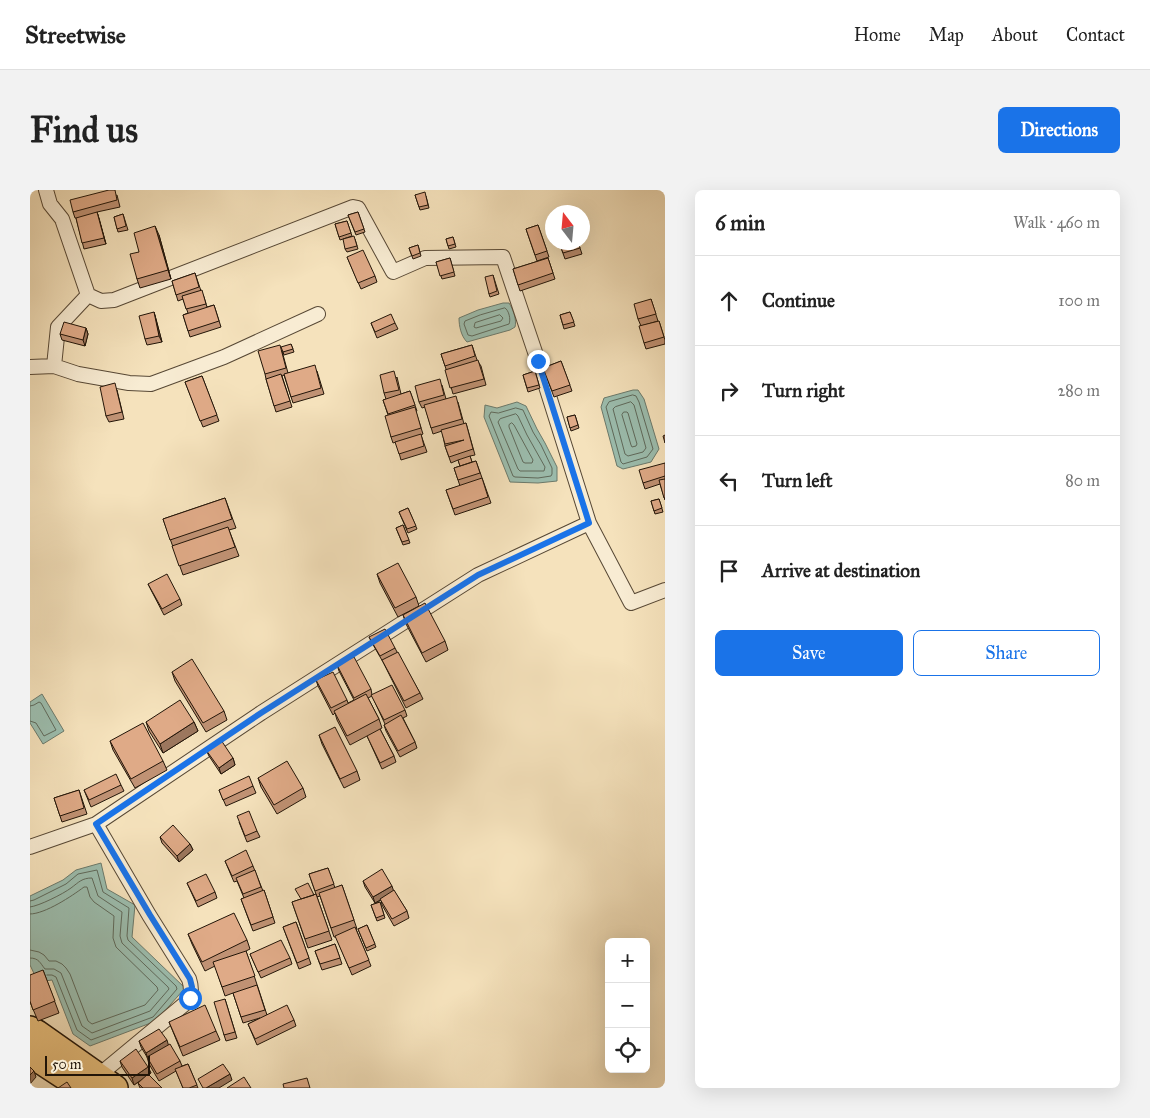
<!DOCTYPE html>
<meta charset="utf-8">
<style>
:root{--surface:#fff;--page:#f2f2f2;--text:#222;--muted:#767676;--line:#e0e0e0;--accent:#1a73e8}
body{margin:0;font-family:"IM FELL Great Primer",serif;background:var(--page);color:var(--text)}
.controls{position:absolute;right:15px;bottom:15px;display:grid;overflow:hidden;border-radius:8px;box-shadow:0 5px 20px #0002}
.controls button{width:45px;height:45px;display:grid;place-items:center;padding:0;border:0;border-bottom:1px solid var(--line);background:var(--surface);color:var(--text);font:25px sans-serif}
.compass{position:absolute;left:515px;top:15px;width:45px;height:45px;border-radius:50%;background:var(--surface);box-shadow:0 5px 20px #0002;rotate:344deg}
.scale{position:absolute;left:15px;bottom:12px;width:105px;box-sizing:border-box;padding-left:5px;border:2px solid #221508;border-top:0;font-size:14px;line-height:18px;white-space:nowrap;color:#221508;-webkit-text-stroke:4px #f8ecd3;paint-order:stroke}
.stop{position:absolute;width:15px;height:15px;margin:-11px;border:4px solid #1a73e8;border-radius:50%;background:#fff}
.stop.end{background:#1a73e8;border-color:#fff;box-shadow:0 1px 5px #0008}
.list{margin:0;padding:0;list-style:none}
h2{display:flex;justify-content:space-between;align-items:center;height:65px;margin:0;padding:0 20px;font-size:21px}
h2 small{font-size:16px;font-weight:400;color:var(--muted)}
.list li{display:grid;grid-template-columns:32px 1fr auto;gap:15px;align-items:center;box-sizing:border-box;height:90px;padding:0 20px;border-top:1px solid var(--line)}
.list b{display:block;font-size:19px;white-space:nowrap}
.list em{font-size:16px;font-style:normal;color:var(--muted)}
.actions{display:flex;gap:10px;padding:15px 20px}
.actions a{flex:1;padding:11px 0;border:1px solid var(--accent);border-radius:8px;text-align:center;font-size:18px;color:var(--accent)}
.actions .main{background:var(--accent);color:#fff}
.icon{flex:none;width:28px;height:28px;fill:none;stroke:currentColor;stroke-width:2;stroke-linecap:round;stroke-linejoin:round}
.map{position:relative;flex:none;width:635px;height:898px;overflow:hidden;border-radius:8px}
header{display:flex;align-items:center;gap:30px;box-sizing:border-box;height:70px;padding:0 25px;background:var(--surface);border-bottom:1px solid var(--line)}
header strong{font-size:24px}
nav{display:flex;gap:28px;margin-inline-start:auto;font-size:18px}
.intro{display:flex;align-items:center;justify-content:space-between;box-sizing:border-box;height:120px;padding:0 30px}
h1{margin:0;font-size:35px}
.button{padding:12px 22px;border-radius:8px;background:var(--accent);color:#fff;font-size:18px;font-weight:700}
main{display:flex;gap:30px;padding:0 30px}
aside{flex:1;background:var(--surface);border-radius:8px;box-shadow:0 5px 20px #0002}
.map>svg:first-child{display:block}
.water{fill:#9cbeaf;stroke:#6b7a6c}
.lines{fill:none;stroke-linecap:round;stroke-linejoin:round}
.shore{stroke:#5f6a5c;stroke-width:1}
.street-casing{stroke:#574835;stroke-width:16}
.highway-casing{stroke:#221508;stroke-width:28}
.street{stroke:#f8ecd3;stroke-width:14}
.highway{stroke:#eac17e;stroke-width:25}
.wall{fill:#c09274;stroke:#221508}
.shaded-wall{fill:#9c775e;stroke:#221508}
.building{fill:#dfaa87;stroke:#221508}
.route{stroke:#1a73e8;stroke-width:6}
</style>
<header>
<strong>Streetwise</strong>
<nav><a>Home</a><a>Map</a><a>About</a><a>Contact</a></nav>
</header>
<div class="intro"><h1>Find us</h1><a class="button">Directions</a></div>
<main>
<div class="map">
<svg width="635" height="898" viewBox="0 0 635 898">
<rect width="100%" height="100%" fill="#f5e2bc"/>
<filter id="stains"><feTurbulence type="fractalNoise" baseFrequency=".004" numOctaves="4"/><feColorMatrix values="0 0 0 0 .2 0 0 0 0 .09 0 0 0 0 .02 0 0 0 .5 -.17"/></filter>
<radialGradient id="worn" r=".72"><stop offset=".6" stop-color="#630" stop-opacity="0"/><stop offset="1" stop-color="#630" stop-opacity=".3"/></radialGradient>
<path class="water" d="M473 113H479C483 119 487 130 485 137L480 140 437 152C431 146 429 136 429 128L448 120Z
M603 200H608L614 209 629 259 621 272 593 279 587 276 571 217 574 208Z
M487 212 496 216 507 239 515 253 527 277V291L508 293 480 292 454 227 455 215 467 218Z
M12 504 34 541 13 554 0 533V512Z
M71 673 77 699 105 715 102 747 155 798 126 831 60 856 43 844 22 790 8 792 0 775V706L33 690 46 680Z"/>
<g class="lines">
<path class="shore" d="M475 118C479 120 481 130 479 134L442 146 438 145 434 134 435 131 450 125Z
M470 125 473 128 471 131 446 138 444 137 445 133Z
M603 205 606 206 609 212 623 259 617 267 593 274 591 272 576 217 579 212Z
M601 212 604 215 616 258 613 262 598 266 595 264 583 219 585 217Z
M486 218 493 220 503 242 511 255 522 278V284L521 286 508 288 485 287 483 286 459 226 461 222 468 223Z
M594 222H597L598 223 607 254 606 256 602 257 601 255 592 225Z
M486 224 488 226 497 245 515 277 514 281H490L488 279 468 232 470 229Z
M482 233 484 235 503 270 502 273H495L493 272 479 237V235Z
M0 516 4 515 9 512 11 513 26 540 14 546 6 533 0 531
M0 711 4 710 36 694 48 684 67 680 73 702 99 718 97 746 98 750 146 796 147 799 123 827 61 850 47 840 26 787 22 785H17
M0 717C9 716 33 704 41 698 49 692 52 688 62 688L68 706 92 722 90 746 92 753 138 797 139 799 120 821 62 843 52 836 31 783 24 779H15C10 773 9 768 0 768
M0 724C15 724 42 706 54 697H57L60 707 64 712 84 726 83 748 86 757 127 797 128 800 115 815 62 834 58 831 40 784 36 778 32 774 26 771H19L14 765 9 762 0 760"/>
<g class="street-casing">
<path id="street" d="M16 0 20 14 32 29 58 105
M24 176 48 184 99 193 121 194 194 167 288 124
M0 177 24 176 28 137 58 105 71 111 84 110 323 17 328 18 363 82 395 68 473 67 508 171 559 333
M66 634 119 725 159 789C162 798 162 805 157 812L68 886
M0 657 66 634 231 523 448 385 559 333 601 413 635 400"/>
</g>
<g class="highway-casing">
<path id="highway" d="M0 839 7 843 85 898
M0 864 52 898"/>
</g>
<use href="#street" class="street"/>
<use href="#highway" class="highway"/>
</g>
<path class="wall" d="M87 5 90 17 67 22 76 54 54 59 46 28H45L43 22Z
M385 5 396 6 399 18 390 20Z
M328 22 335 42 326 45 318 25Z
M93 24 98 40 88 42 84 27Z
M317 31 322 46 310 50 305 34Z
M508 35 519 67 507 71 496 39Z
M129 45 141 89 110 98 107 89 109 62Z
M423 47 426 57 419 59 416 49Z
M325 49 328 59 317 62 315 59Z
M529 52H548L552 64 535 69Z
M388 55 391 66 383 69 379 58Z
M317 67 345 86 347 92 331 99Z
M420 68 425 86 412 89 406 72Z
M518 68 525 89 490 101 483 79Z
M165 83 171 101 174 107 177 117 184 115 191 137 160 147 153 125 158 123 153 109 148 111 142 91Z
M463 85 469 104 460 107 459 104Z
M621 109 628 131 611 136 608 129Z
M124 122 132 152 117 155 115 149Z
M540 122 545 136 534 139 530 125Z
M629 131 635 150V154L616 159 614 153Z
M341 133H365L368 139 347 148Z
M56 138 58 144 55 156 32 150 30 144Z
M261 154 264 162 254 165 253 162Z
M442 155 447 170 451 176 456 195 423 204 416 179 411 164Z
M252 161 258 183 287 181 294 204 263 213 254 185 252 186 262 217 246 222 236 189 235 184Z
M531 171 542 201 524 207 513 178Z
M505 181 510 198 498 202 493 185Z
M172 186 189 231 173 237 155 192Z
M367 187 371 204 380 201 387 221 386 222 393 244 391 245 397 262 371 270 366 252 363 253 361 247 358 225 353 210 356 209 354 203Z
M412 195 416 209 428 212 434 234 436 233 438 240 445 265 440 266 442 272 446 271 461 313 425 325 416 300 430 296 424 278 430 276 428 270 421 273 415 256 412 241 403 244 395 217 392 218 389 212Z
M87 200 94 229 79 232 76 226Z
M545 225 549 238 541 241 537 227Z
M635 273V310L630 294 615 299 613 293Z
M195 308 206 338 199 340 209 366 153 385 133 329Z
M629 309 633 322 625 324 621 311Z
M378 318 387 339 378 343 369 322Z
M373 335 380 353 373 355 366 338Z
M347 384 386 407 389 416 368 427 350 393Z
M118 394 150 409 152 415 134 425 121 400Z
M373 425 415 451 418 460 396 472 376 434Z
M339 447 365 458 367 462 390 503 393 509 376 518 353 472 342 453Z
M307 475 341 499 342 505 375 520 377 526 373 528 385 552 387 558 370 567 356 541 354 535 355 534 342 506 338 508 349 529 352 538 350 539 364 566 366 572 352 579 337 546 320 555 307 530 305 523 303 525 288 496 286 490 317 510 318 513 324 510 309 481Z
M142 482 194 521 197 530 176 542 145 491Z
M116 532H164L168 541 133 563 119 541Z
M289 545 327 581 330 590 314 598 292 554Z
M80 551 133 571 137 580 105 598 83 560Z
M176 560 203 568 205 575 191 584 179 566Z
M228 588 273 598 276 607 247 624 231 597Z
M91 595 94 601 61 617 54 600Z
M223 596 226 603 196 616 189 600Z
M49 600 57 624 32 632 24 608Z
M209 632 227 641 230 647 217 652Z
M130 647 160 654 163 660 149 672 132 653Z
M195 671 223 676 233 701 234 700 245 733 223 741 211 709 214 708 207 691 204 692Z
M298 678 305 698 312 695 327 739H326L341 776 322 785 306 747H304L290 706 287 707 279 684Z
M333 691 364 701 377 721 379 728 364 736 352 715 351 710 345 713 335 697Z
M157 693 185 702 187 708 168 717Z
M286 704 302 750 278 758 262 712Z
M350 712 355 728 347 731 341 715Z
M266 732 281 774 269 779 253 737Z
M337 735 346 757 337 761 328 739Z
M158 744 217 750 220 759 216 761 237 825 264 830 266 836 227 855 218 834 230 828 213 833 203 803 195 806 185 776 175 781 162 754Z
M305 754 312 774 292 780 285 761Z
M220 764 260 768 262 774 231 788Z
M13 780 29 823 8 831 0 812Z
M195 809 207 848 196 851 194 845Z
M139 832 186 841 190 850 153 866Z
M109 851 138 855 150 871 152 876 158 874 168 898H153L146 881 129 891 119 874 117 867 111 857Z
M90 871 118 877 121 883 118 885 132 898H110L108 893 114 888 104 895 92 877Z"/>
<path class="shaded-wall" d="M67 22 69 28 76 54 74 48Z
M125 36 129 45 141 89 138 80Z
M124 122 126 129 132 152 129 146Z
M56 138 58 144 55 156 53 150Z
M164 532 168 541 133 563 130 554Z
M203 568 205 575 191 584 189 578Z
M160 654 163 660 149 672 147 666Z
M362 696 364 702 345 713 343 707Z
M137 850 139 857 118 869 116 863Z
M118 877 121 883 104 895 102 888Z
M4 881 6 887 0 894V885Z
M200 884 202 890 189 898H176Z"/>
<path class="building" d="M79 0H85L87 10 43 22 40 10Z
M395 2 398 15 389 17 385 5Z
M67 22 74 48 52 53 46 28Z
M328 22 334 39 325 42 318 25Z
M93 24 96 36 87 39 84 27Z
M317 31 321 43 309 47 305 34Z
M508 35 517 61 505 65 496 39Z
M125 36 138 80 107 89 100 64 109 62 104 43Z
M324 46 327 56 315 59 313 49Z
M423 47 425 54 418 56 416 49Z
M529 52H548L550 58 533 63Z
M388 55 390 63 382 66 379 58Z
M333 60 345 86 328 93 317 67Z
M420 68 424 82 410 86 406 72Z
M518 68 523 83 488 95 483 79Z
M165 83 169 97 146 105 142 91Z
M463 85 467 101 459 104 455 87Z
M172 100 176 114 156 119 152 106Z
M621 109 626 124 608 129 604 114Z
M184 115 189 131 158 141 153 125Z
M124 122 129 146 115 149 109 126Z
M540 122 544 132 533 135 530 125Z
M361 124 365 133 345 142 341 133Z
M629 131 634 147 614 153 609 136Z
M34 132 56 138 53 150 30 144Z
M261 154 263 159 253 162 251 157Z
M250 155 256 178 235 184 228 161Z
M442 155 445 166 415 176 411 164Z
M448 170 454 189 420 198 415 180Z
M531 171 540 195 522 201 513 178Z
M285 175 291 198 261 207 254 184Z
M364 181 369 200 354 203 350 185Z
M505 181 509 195 497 198 493 185Z
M251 184 260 211 244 216 236 189Z
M172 186 187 225 170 231 155 192Z
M410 189 414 205 389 212 385 196Z
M85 193 92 222 76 226 70 197Z
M380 201 385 215 358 224 353 210Z
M426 206 432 229 401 238 394 215Z
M385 217 391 238 361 247 355 226Z
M545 225 548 235 540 238 537 227Z
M436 233 443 259 419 267 415 256 434 250 415 254 411 240Z
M391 244 394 256 369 264 365 252Z
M635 245V253L633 246Z
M440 266 442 272 430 276 428 270Z
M446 271 450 283 428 290 424 278Z
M635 273V286L613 293 609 280Z
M452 288 458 307 423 319 416 300Z
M635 289V308H634L629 290Z
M195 308 202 329 140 350 133 329Z
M629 309 632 318 624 321 621 311Z
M378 318 386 336 377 339 369 322Z
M373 335 379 350 372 352 366 338Z
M198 337 205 357 149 376 142 356Z
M368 373 386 407 365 418 347 384Z
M137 384 150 409 132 419 118 394Z
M395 413 415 451 392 463 373 425Z
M355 439 365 458 350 466 339 447Z
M368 462 390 503 374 511 352 470Z
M324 467 341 499 324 508 307 475Z
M162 469 194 521 173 533 142 482Z
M303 482 317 510 301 518 286 490Z
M362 495 375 520 354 530 341 505Z
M336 504 349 529 317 546 304 521Z
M150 510 164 532 130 554 116 532Z
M371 525 385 552 368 561 354 535Z
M113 533 133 571 101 589 80 551Z
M305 537 327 581 310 589 289 545Z
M350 539 364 566 350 573 337 546Z
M191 550 203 568 189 578 176 560Z
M257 571 273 598 244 615 228 588Z
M86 584 91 595 59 610 54 600Z
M219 586 223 596 193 610 189 600Z
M49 600 54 618 30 626 24 608Z
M219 621 227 641 215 646 207 626Z
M143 635 160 654 147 666 130 647Z
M216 660 223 676 202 686 195 671Z
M298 678 304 694 285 701 279 684Z
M352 679 362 696 343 707 333 691Z
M225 680 231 697 213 704 206 688Z
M176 684 185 702 166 711 157 693Z
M278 693 284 705 271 709 265 699Z
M312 695 324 730 301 738 289 703Z
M234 700 243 727 221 735 211 709Z
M364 700 377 721 362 729 350 709Z
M286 704 299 741 275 749 262 712Z
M350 712 354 725 346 728 341 715Z
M204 723 217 750 172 772 158 744Z
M266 732 279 768 267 773 253 737Z
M337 735 345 754 336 758 328 739Z
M325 737 339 770 319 778 305 746Z
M251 750 260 768 228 782 220 764Z
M305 754 310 768 290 774 285 761Z
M216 761 225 786 192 797 183 772Z
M13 780 25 811 3 820 0 811V785Z
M227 795 235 820 211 827 203 803Z
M195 809 205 842 194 845 184 812Z
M175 815 186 841 150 857 139 832Z
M257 815 264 830 225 849 218 834Z
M129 839 137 850 116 863 109 851Z
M140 854 150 871 127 884 117 867Z
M106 859 118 877 102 888 90 871Z
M158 874 167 895 159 898H153L145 879Z
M193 874 200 884 176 898H173L168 889Z
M0 877 4 881 0 885Z
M118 884 132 898H113L108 893Z
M214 887 221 898H197Z
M277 888 280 898H254L253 894Z
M37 892 41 898H28Z"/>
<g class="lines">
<path class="route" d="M160 808 162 797 160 789 120 725 66 634 231 523 448 385 559 333 508 171"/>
</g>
<rect width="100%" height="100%" filter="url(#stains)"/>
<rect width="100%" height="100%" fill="url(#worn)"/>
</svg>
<div class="controls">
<button>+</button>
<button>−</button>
<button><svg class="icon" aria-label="locate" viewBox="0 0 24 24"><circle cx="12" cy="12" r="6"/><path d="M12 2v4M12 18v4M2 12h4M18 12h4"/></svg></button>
</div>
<svg class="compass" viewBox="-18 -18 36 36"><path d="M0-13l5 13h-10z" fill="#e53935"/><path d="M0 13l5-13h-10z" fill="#767676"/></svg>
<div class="scale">50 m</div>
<div class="stop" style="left:160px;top:808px"></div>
<div class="stop end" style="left:508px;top:171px"></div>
</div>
<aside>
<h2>6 min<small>Walk · 460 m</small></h2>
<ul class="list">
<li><svg class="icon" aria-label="ahead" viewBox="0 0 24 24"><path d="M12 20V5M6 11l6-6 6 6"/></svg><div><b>Continue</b></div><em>100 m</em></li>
<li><svg class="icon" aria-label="right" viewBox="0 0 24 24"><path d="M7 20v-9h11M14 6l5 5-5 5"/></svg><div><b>Turn right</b></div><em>280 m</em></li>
<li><svg class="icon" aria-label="left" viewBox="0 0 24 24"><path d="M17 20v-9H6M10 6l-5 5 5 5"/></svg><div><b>Turn left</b></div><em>80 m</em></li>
<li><svg class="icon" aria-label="arrive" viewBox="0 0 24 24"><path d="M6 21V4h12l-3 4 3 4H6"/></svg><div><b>Arrive at destination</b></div></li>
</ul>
<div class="actions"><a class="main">Save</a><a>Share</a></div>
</aside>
</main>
